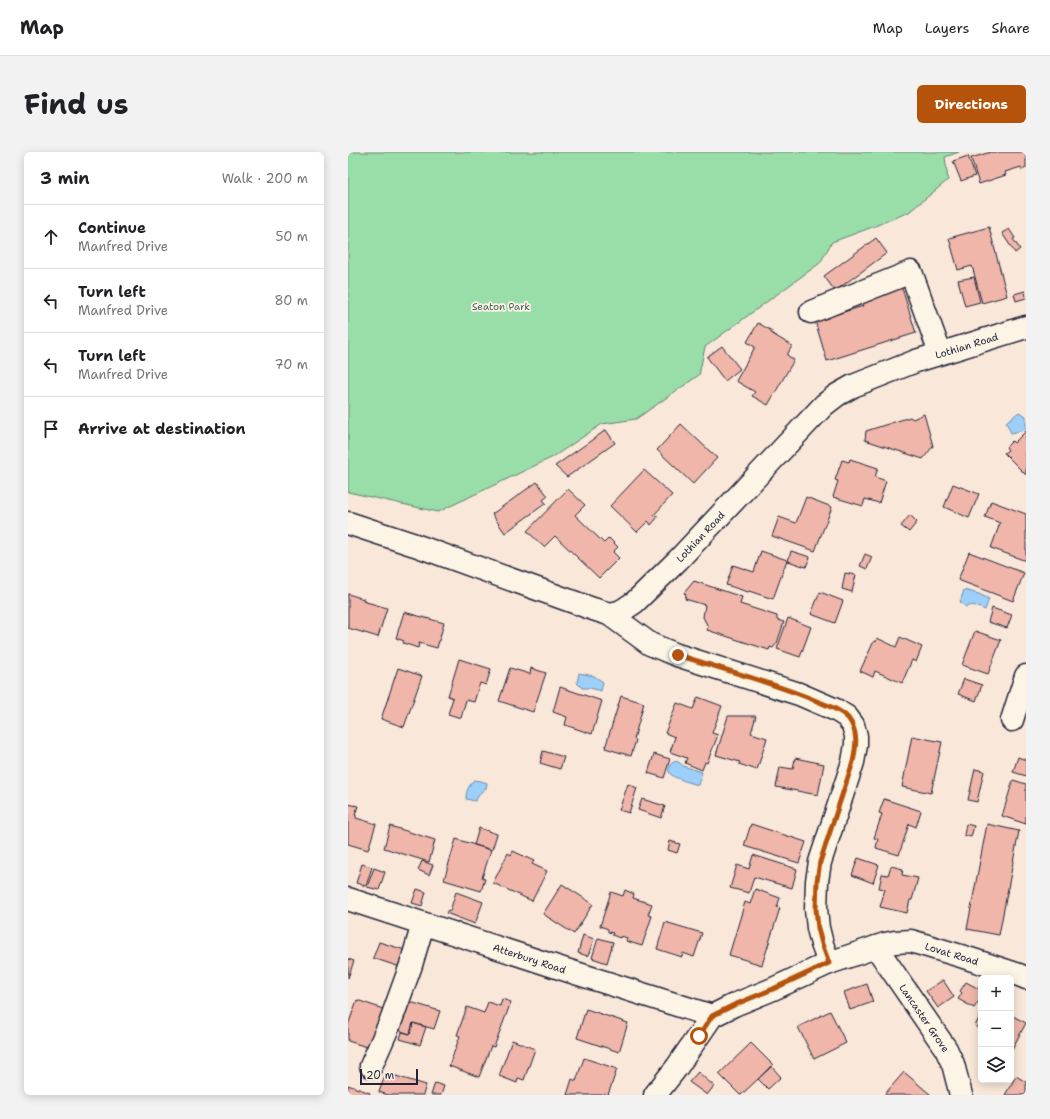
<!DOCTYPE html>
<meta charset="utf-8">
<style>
:root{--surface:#fff;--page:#f2f2f2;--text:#202124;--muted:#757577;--line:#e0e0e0;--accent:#b45309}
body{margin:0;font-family:"Shantell Sans",sans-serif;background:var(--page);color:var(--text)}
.controls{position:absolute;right:12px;bottom:12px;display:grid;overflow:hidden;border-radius:6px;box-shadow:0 2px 10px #0003}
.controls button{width:36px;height:36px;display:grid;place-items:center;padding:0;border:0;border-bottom:1px solid var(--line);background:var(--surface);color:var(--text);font:20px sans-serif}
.scale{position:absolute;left:12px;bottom:10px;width:58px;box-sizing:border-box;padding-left:4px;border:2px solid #22223b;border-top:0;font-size:11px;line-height:14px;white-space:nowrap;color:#22223b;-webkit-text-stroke:3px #fcf5e5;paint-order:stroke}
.stop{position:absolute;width:12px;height:12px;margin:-9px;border:3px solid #b45309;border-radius:50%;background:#fff}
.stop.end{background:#b45309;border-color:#fff;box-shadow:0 1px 4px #0008}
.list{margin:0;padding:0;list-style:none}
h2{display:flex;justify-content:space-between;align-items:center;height:52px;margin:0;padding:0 16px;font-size:17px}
h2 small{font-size:13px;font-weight:400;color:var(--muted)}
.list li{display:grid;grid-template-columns:26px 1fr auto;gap:12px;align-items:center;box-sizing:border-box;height:64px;padding:0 16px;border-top:1px solid var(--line)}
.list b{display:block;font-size:15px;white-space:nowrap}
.list p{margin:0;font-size:13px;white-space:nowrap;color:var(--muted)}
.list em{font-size:13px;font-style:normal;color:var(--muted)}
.icon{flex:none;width:22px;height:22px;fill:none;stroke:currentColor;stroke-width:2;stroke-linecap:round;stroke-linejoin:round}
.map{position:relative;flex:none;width:678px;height:943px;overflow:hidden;border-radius:6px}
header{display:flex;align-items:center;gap:24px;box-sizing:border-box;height:56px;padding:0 20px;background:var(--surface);border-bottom:1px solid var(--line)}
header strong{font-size:19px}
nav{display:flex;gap:22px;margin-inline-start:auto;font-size:14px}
.intro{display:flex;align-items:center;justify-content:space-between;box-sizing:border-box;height:96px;padding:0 24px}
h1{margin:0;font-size:28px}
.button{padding:10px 18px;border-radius:6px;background:var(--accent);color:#fff;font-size:14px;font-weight:700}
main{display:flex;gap:24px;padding:0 24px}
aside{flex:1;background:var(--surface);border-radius:6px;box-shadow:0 2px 10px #0003}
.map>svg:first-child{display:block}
.green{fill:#99dda8;stroke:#5e8072}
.water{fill:#9cd0fa;stroke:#6b8aae}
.building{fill:#efb6a9;stroke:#22223b}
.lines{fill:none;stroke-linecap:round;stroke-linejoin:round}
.minor-casing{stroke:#22223b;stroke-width:25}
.minor{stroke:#fcf5e5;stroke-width:22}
.route{stroke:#b45309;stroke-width:5}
.labels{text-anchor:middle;stroke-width:3.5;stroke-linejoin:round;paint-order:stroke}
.park-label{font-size:10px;fill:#465a5c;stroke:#fcf5e5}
.street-label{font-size:10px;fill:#22223b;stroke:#fcf5e5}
</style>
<header>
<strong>Map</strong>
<nav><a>Map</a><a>Layers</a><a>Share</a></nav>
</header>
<div class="intro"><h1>Find us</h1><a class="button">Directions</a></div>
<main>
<aside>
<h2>3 min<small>Walk · 200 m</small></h2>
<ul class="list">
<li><svg class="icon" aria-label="ahead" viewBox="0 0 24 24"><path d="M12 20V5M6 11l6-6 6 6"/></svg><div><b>Continue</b><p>Manfred Drive</p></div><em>50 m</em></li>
<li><svg class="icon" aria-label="left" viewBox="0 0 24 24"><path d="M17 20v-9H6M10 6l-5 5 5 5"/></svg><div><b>Turn left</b><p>Manfred Drive</p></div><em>80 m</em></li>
<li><svg class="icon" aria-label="left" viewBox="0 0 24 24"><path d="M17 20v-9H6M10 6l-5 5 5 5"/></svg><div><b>Turn left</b><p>Manfred Drive</p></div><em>70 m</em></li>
<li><svg class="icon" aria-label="arrive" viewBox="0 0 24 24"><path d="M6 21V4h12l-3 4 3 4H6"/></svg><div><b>Arrive at destination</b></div></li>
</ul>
</aside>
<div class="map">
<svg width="678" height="943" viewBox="0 0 678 943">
<rect width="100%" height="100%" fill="#f9e8d9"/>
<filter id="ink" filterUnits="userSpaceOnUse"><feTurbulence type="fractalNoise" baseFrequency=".025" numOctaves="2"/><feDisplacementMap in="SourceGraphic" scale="8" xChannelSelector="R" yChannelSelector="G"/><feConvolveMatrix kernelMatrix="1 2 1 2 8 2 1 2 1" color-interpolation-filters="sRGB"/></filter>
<g filter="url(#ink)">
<path class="green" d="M0 0H611L597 5 600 28 561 60 522 76 484 90 472 111 357 195 351 223 288 267 254 272 205 305 90 360 0 340Z"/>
<path class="water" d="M671 260 678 264V277L677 278 663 281 658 270Z
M616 438 631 442 641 447 637 458 625 453 618 455 612 450Z
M231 521 246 524 255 530 253 539 242 536H234L229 531Z
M328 609 332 611 335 614 354 620 350 633C344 631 323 626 321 620 320 616 322 613 324 611Z
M126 628 133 629 139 631 138 637 134 639 127 649 118 647C118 638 121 634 126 628Z"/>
<path class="building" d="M643 0H678V16L674 18 673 15 657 20 658 23 631 32 623 6Z
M620 4 627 24 613 29 605 9Z
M641 75 659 144 634 151 624 114 610 118 601 86Z
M661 77 667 86 665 87 672 97 667 101 654 81Z
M528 86 539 101 487 139 476 124Z
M626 125 632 150 617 154 610 128Z
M553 133 568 181 479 209 467 169 515 154 513 145Z
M677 139 678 146 668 149 666 142Z
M410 171 424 179 423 181 444 194 439 203 446 208 420 253 404 244 407 240 388 229 407 195 399 190Z
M374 194 392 217 377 229 359 205Z
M576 262 585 294 575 307 517 288 518 279 562 265 565 267Z
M333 272 369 306 345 332 309 298Z
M258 278 267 291 219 325 207 314Z
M678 279V323L656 301 660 298 658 295 664 289 666 291Z
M502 307 530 316 527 325 538 329 531 351 517 347 515 354 485 345 490 329 487 328 494 308 501 310Z
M296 318 324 343 306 363 310 365 303 373 300 369 289 380 262 354Z
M189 330 200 344 195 348 198 351 157 381 144 362Z
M605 332 631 342 621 366 596 355Z
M220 337 237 353 227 363 256 391 261 386 270 395 265 400 271 406 251 426 207 384 196 395 179 379Z
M458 345 484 355 467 399 424 384 431 365 448 371Z
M643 349 678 362V409L643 396 652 371 637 365Z
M562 363 569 370 561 380 553 374Z
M413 399 439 408 425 447 401 439 400 440 378 433 385 413 406 420Z
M443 399 462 405 458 415 440 409Z
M621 400 676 421 665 449 610 428Z
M517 402 524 405 519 417 512 414Z
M497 421 508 423 504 440 494 437Z
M346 429 394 445 392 452 429 464V468L436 470 429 491 425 496 422 495 421 498 359 478 360 474 359 473 355 465 357 453 337 447 338 443 336 441Z
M472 440 495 449 487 471 463 462Z
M0 442 16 447 15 449 39 456 30 485 0 476Z
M644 456 664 463 659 476 640 470Z
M56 460 96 471 89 496 71 491 70 496 55 491 56 489 48 486Z
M440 466 463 475 452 505 429 497Z
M627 479 653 488 640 522 614 513Z
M552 485 574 495 568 510 564 508 554 531 527 519 525 525 512 519 526 489 528 490 529 486 548 495Z
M111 507 143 517 138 533 132 531 126 550 118 548 113 566 100 562 105 546 100 544Z
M50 516 74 524 56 575 33 567Z
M162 516 182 522 183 516 198 521 185 560 151 549Z
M616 527 634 533 628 549 610 542Z
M212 535 254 549 244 582 217 573 219 565 205 560Z
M273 544 296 551 286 587 288 588 283 604 257 596Z
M350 545 374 554 364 581 370 583 359 611 357 610 354 618 337 611 339 606 322 600 327 585 317 581 329 551 345 557Z
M380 564H408L403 581 419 586 409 618 391 612 392 610 368 603Z
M564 584 594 590 583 641 554 635Z
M195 599 216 605 212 617 192 611Z
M306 602 322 607 316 626 300 621Z
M670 605 678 608V624L665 620Z
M447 606 476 612 470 643 428 635 432 615 445 617Z
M627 617 636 619 629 650 620 648Z
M665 628 678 632V672L654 664Z
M280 632 289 636 281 661 271 658Z
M294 647 317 654 313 666 290 658Z
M536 647 573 659 568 675 561 672 551 703 528 696 530 687 526 686 534 662 531 661Z
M0 652 10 654 7 663H8V666L28 672 20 698 0 692Z
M403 672 458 690 451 711 396 694Z
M618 672 626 674 623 685 616 683Z
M639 672 671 679 651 783 619 777Z
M42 674 87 688 81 710 36 696Z
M131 676 149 682 144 698 126 693Z
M108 687 143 698 134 726 137 727 133 739 96 728Z
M322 689 332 692 329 701 320 698Z
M165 699 186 709 184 712 199 719 184 749 145 731 160 701 163 703Z
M405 703 449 717 444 736 406 725 401 741 382 736 389 713 401 717Z
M510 706 531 713 525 731 504 723Z
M74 709 85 713 81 723 70 718Z
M14 712 24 715 18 734 8 731Z
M543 714 555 717 554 723 570 726 564 748H562L559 761 532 755 537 737 531 736 534 722 540 723Z
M26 716 37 720 31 738 19 735Z
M214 732 245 752 226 782 195 762Z
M69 737 78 740 74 754 64 751Z
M407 737 432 746 429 755 432 756 414 813 381 803 397 750 402 752Z
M277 738 286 742 285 746 304 752 300 763 304 764 294 794 278 789 279 786 273 784 272 786 264 783 265 781 260 780V777L252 774 263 740 275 744Z
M108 740 135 750 127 772 98 761 100 758 102 759Z
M317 770 354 781 346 805 335 801 334 805 309 797Z
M235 783 246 787 240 804 230 801Z
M250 786 265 790 259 811 244 806Z
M31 790 57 798 52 815 25 806Z
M0 807 6 809 0 826Z
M595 828 606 845 590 856 578 839Z
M618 830 633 838V852L630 850 626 856 610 847 614 841 612 839Z
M519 832 525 850 502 858 496 840Z
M154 847 163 850 146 895 143 894 131 925 101 914 112 884 109 883 119 855 136 861 140 850 152 854Z
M9 848 38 858 25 897 0 889V873Z
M59 849 92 859 86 877 65 871 62 882 50 878Z
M238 857 280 871 271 900 229 886Z
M482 859 498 891 466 907 450 875Z
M633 862V877L627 874Z
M663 863 678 871 664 897 663 896Z
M65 871 78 875 72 893 52 887 54 880 62 882Z
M164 888 187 897 176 928 170 926 169 931 151 924Z
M403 891 425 913 393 943H392L371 922Z
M236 906 269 917 260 943 256 942 255 943H219L224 927 228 929Z
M423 914 433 925 420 937 410 927Z
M350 920 366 934 359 943 341 930Z
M556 920 583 943H536Z
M38 921 78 933 75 943H40L31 940Z
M668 924 678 930V943H657Z
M87 931 96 934 93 943H83Z
M0 933 22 941 21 943H0Z"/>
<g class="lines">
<g class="minor-casing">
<g id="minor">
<path d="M463 160 563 120 592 201"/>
<path id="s1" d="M0 371 67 393 245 457 261 462 271 460 278 456 287 450 330 408 476 253 489 243 505 234 568 209 678 175"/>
<path d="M261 462 302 492 329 503 451 542 488 558 499 565 505 573 508 584V593L505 610 472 710 469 729 468 757 470 776 474 792 481 811"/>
<path d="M664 568 678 524"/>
<path id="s2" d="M0 747 218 818 364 864"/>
<path id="s3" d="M528 795 598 897 605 912 613 943"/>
<path d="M23 914 42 871 63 813 75 772"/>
<path id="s4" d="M307 943 329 915 364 864 386 853 425 837 481 811 537 792 547 790 563 789 616 805 671 823 678 826"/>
</g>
</g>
<use href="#minor" class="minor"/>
</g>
</g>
<g class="lines" filter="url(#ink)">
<path class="route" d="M330 503C377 518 426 531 471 550 481 554 493 558 500 566 511 580 508 595 505 610L472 710 469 729 468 757 470 776 474 792 481 811 425 837 386 853 364 864 351 884"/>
</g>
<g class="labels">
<g class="park-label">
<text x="153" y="158">Seaton Park</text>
</g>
<g class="street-label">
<text dy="4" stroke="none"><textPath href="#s1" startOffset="734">Lothian Road</textPath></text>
<text dy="4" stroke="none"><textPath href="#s1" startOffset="398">Lothian Road</textPath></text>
<text dy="4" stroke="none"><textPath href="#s4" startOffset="354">Lovat Road</textPath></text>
<text dy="4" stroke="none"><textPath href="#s2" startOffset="191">Atterbury Road</textPath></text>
<text dy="4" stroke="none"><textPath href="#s3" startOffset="86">Lancaster Grove</textPath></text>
</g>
</g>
</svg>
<div class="controls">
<button>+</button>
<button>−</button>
<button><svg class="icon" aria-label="layers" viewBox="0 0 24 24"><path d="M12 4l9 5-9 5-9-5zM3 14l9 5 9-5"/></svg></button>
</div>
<div class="scale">20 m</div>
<div class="stop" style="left:351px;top:884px"></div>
<div class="stop end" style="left:330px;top:503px"></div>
</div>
</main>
